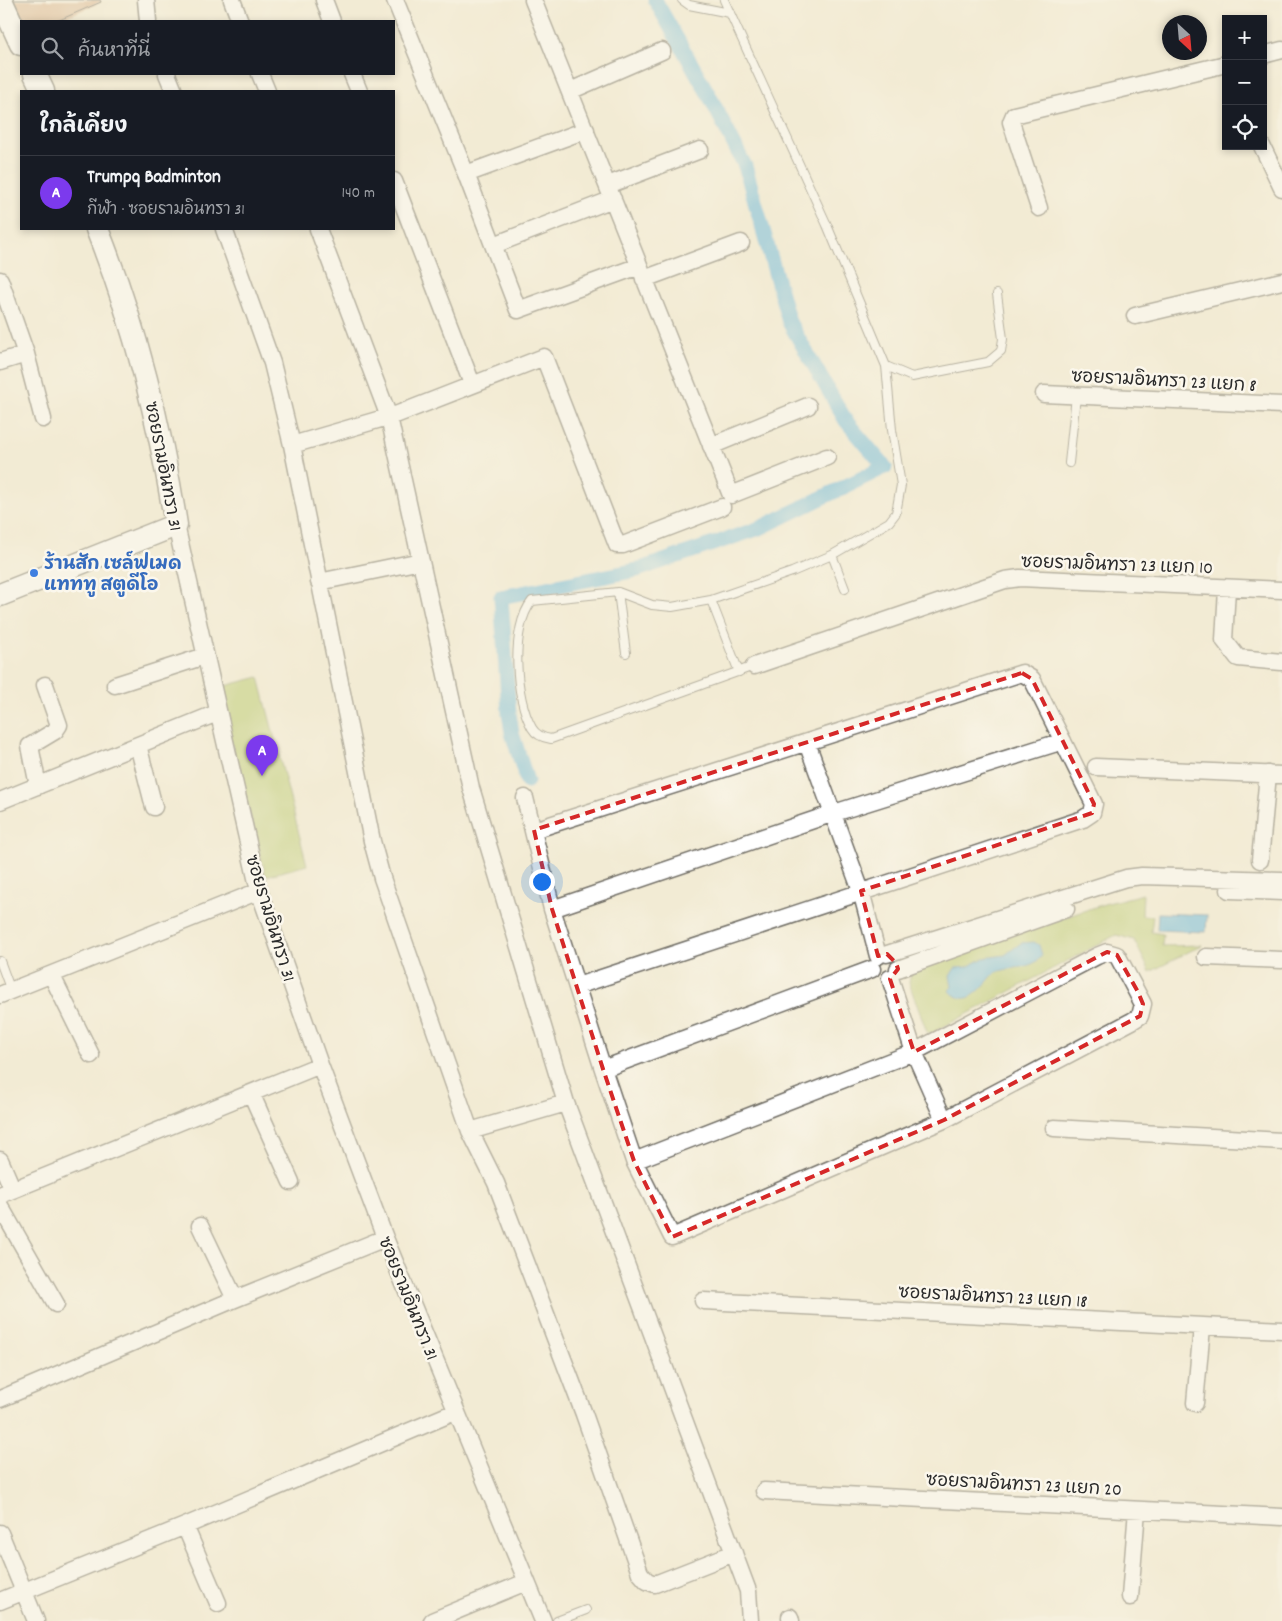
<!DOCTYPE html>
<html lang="th">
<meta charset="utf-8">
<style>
:root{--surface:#171b24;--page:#20242c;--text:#f1f3f6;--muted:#9ea1a6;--line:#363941;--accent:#7c3aed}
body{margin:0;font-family:Dekko,"Playpen Sans Thai",sans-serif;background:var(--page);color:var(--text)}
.controls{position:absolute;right:15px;top:15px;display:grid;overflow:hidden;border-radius:0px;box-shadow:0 2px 8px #0003}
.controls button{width:45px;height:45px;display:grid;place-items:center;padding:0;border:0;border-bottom:1px solid var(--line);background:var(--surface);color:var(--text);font:25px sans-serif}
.compass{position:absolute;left:1162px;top:15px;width:45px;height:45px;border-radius:50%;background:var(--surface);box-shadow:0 2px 8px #0003;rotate:154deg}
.you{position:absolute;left:541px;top:881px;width:18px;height:18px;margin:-12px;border:4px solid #fff;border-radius:50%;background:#1a73e8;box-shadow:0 0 0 8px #1a73e833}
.badge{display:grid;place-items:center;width:32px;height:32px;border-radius:50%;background:var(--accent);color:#fff;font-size:16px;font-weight:700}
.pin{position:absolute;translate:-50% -41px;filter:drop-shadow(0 1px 2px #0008)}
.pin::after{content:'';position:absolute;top:26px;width:18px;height:15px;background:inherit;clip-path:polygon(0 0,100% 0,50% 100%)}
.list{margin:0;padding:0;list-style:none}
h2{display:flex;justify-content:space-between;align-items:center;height:65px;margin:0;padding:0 20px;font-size:21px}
h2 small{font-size:16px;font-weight:400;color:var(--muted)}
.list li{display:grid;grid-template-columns:32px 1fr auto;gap:15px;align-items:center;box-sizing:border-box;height:75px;padding:0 20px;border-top:1px solid var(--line)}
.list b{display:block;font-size:19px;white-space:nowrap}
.list p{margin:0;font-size:16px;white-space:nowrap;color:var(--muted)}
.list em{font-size:16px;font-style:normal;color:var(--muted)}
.icon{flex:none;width:28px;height:28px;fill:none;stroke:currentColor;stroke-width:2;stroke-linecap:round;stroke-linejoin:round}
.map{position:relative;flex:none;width:1282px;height:1621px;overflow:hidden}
.search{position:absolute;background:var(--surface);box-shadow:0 2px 8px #0003;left:20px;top:20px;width:375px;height:55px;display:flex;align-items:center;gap:12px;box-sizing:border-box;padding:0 18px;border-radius:0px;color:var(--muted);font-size:19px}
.panel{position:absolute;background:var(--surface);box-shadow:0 2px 8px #0003;left:20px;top:90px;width:375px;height:140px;border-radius:0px}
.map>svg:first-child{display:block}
.green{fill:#b6c96c;stroke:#707a4c}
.water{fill:#65b7e0;stroke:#487186}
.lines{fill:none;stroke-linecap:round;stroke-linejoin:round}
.canal{stroke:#65b7e0;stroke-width:15}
.building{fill:#d7ad87}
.lane-casing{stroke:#716e66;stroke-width:10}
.street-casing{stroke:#716e66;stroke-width:19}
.secondary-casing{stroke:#716e66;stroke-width:25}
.lane{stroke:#fff;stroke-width:8}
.street{stroke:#fff;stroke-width:16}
.secondary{stroke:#fff;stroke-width:22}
.marked{fill:none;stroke:#d62828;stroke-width:4;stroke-dasharray:10 6;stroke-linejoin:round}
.shop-dot{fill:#3f7fe0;stroke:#fbf7ec;stroke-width:2}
.labels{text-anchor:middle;stroke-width:5;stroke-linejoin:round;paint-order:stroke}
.street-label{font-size:18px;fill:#2b2b2b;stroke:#fbf7ec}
.shop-label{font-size:18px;font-weight:bold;fill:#366cbe;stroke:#fbf7ec;text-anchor:start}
</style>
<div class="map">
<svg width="1282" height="1621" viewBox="0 0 1282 1621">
<rect width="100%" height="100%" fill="#fbf7ec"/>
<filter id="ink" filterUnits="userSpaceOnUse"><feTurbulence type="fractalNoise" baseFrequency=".02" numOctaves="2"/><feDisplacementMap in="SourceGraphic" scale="10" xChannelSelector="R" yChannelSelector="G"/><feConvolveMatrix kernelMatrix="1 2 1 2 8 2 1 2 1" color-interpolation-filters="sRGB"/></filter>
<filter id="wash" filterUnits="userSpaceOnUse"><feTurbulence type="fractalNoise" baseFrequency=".0096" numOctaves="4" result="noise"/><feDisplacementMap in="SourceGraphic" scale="20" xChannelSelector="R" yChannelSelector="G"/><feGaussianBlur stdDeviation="1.12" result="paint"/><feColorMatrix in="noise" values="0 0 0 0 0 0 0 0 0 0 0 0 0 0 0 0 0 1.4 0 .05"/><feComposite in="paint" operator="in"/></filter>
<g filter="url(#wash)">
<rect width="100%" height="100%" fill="#f2ebd4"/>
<path class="green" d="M259 677 307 865 266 876 217 688Z
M1143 894 1142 915 1153 916 1151 932 1163 934 1162 946 1202 945 1150 972 1134 940 1116 935 928 1035 909 983 912 969 1104 904Z"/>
<path class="water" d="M1158 913 1207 915 1206 932 1157 930Z
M1034 942 1039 945 1042 955C1035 970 1008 966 995 973 983 985 968 1012 949 990L952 987 950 976 955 968 967 967 984 958 1005 955 1021 943Z"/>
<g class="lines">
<path class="canal" d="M527 781 512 733 509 713 501 597 637 570 760 528 885 467 846 421 789 322 745 166 709 95 655 0"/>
</g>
<g id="blocks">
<path class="building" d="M12 0H100L101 2 57 21H22Z"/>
</g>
</g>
<g filter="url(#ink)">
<use href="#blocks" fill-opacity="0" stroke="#716e66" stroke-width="1"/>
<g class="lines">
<g class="lane-casing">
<path id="lane" d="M682 0 689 5 730 13
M724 0 827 225 886 366 912 377 988 362 1001 351 1003 339 997 294
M1069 463 1076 396
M832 555 845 589
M618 592 626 653
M711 600 739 672
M754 666 551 739C544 738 536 735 532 728 515 699 510 628 532 601L618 592 652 605 672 607 711 600 792 572 832 555 889 522 896 513 901 485 892 430 886 366
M0 961 11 991
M557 1621 586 1610"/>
</g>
<g class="street-casing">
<path id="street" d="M146 0 148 21
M232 0 240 21
M324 0 332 21
M395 0 466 174 518 310 639 266
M533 0 731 495 827 457
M1263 55 1282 50
M167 74 174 91
M260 74 267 91
M352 74 359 91
M570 91 662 51
M1262 146 1282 188
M466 174 586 130
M394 181 472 384
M608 185 700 150
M1039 208 1011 122 1014 115 1226 64
M224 229 272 363 292 445 372 841 382 878 470 1131 496 1183 584 1414 640 1573 647 1581 655 1584 734 1553
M318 229 389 417 471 788 566 1103 748 1591 750 1621
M494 245 613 199
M644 279 741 243
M0 280 26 354 43 419
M1135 316 1282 281
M0 362 26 354
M1044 394 1282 405
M292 445 398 414 544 357 617 545H623L722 507
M711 446 808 406
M176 525 259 891 320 1065 385 1238 543 1621
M319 582 421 561
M1227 589 1224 640 1238 658 1282 662
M754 666 1005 580 1020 578 1282 590
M115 685 205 656
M807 743 861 891 878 956
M138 745 154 807
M1096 767 1282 775
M38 786 30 746 55 731 59 725 45 685
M525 798 552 909 603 1069 634 1161 672 1237 944 1120 1132 1021 1140 1016 1143 1004 1117 955 1107 952 1097 956 914 1052 634 1161
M0 801 217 713
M534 830 1022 673 1032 679 1094 804 1092 813 1083 819 577 986
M1260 860 1268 774
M1229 890 1282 892
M552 909 834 813 1063 741
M887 954 1126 878 1142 876 1282 880
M1206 957 1282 960
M898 969 1066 909
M52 976 91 1055
M890 978 914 1052 944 1120
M0 995 259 891
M603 1069 872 969
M251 1093 291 1182
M1054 1128 1282 1141
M470 1131 566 1103
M0 1160 13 1190
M0 1195 320 1065
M0 1206 56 1304
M200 1226 235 1299
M703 1301 1282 1330
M0 1399 235 1299 385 1238
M1195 1403 1202 1327
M764 1491 1282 1517
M185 1526 218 1603
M0 1533 36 1621
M1130 1597 1137 1510
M0 1601 185 1526 455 1412
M790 1617 791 1621
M432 1621 526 1582"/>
</g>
<g class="secondary-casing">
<path id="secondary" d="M1 0 21 44
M35 74 43 91
M0 595 176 525C160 423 135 324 97 229"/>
</g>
<use href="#lane" class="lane"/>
<use href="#street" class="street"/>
<use href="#secondary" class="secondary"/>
</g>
</g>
<path d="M0 0H1282V1621H0ZM1022 673 1032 679 1094 804 1092 813 861 891 878 956 887 954 896 963 898 969 890 979 914 1052 1107 952 1117 955 1138 992 1143 1004 1140 1016 944 1120 672 1237 634 1161 603 1069 552 909 534 830Z" fill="#f2ebd4" fill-opacity=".55" fill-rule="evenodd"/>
<path class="marked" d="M1022 673 1032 679 1094 804 1092 813 861 891 878 956 887 954 896 963 898 969 890 979 914 1052 1107 952 1117 955 1138 992 1143 1004 1140 1016 944 1120 672 1237 634 1161 603 1069 552 909 534 830Z"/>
<circle class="shop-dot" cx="34" cy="573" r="5"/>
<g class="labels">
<g class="street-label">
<text transform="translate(1164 380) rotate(3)" y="6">ซอยรามอินทรา 23 แยก 8</text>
<text transform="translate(164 466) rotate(79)" y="6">ซอยรามอินทรา 31</text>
<text transform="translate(1117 564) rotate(2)" y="6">ซอยรามอินทรา 23 แยก 10</text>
<text transform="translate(271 918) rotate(73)" y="6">ซอยรามอินทรา 31</text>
<text transform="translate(993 1296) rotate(3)" y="6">ซอยรามอินทรา 23 แยก 18</text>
<text transform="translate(409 1298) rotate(68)" y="6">ซอยรามอินทรา 31</text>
<text transform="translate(1024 1484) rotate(3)" y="6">ซอยรามอินทรา 23 แยก 20</text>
</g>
<g class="shop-label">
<text x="44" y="569">ร้านสัก เซล์ฟเมด<tspan x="44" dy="21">แทททู สตูดีโอ</tspan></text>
</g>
</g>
</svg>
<div class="controls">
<button>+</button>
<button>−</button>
<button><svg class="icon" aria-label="locate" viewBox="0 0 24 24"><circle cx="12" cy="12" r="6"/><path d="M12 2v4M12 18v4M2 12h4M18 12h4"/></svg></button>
</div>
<svg class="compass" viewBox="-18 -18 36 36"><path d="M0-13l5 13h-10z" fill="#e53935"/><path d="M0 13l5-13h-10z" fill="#9ea1a6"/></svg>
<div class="you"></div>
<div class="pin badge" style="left:262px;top:776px">A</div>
<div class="search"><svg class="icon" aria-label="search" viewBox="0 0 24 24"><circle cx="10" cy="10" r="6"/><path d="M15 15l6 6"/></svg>ค้นหาที่นี่</div>
<section class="panel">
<h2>ใกล้เคียง<small></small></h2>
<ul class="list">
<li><span class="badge">A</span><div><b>Trumpq Badminton</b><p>กีฬา · ซอยรามอินทรา 31</p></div><em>140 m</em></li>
</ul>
</section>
</div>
